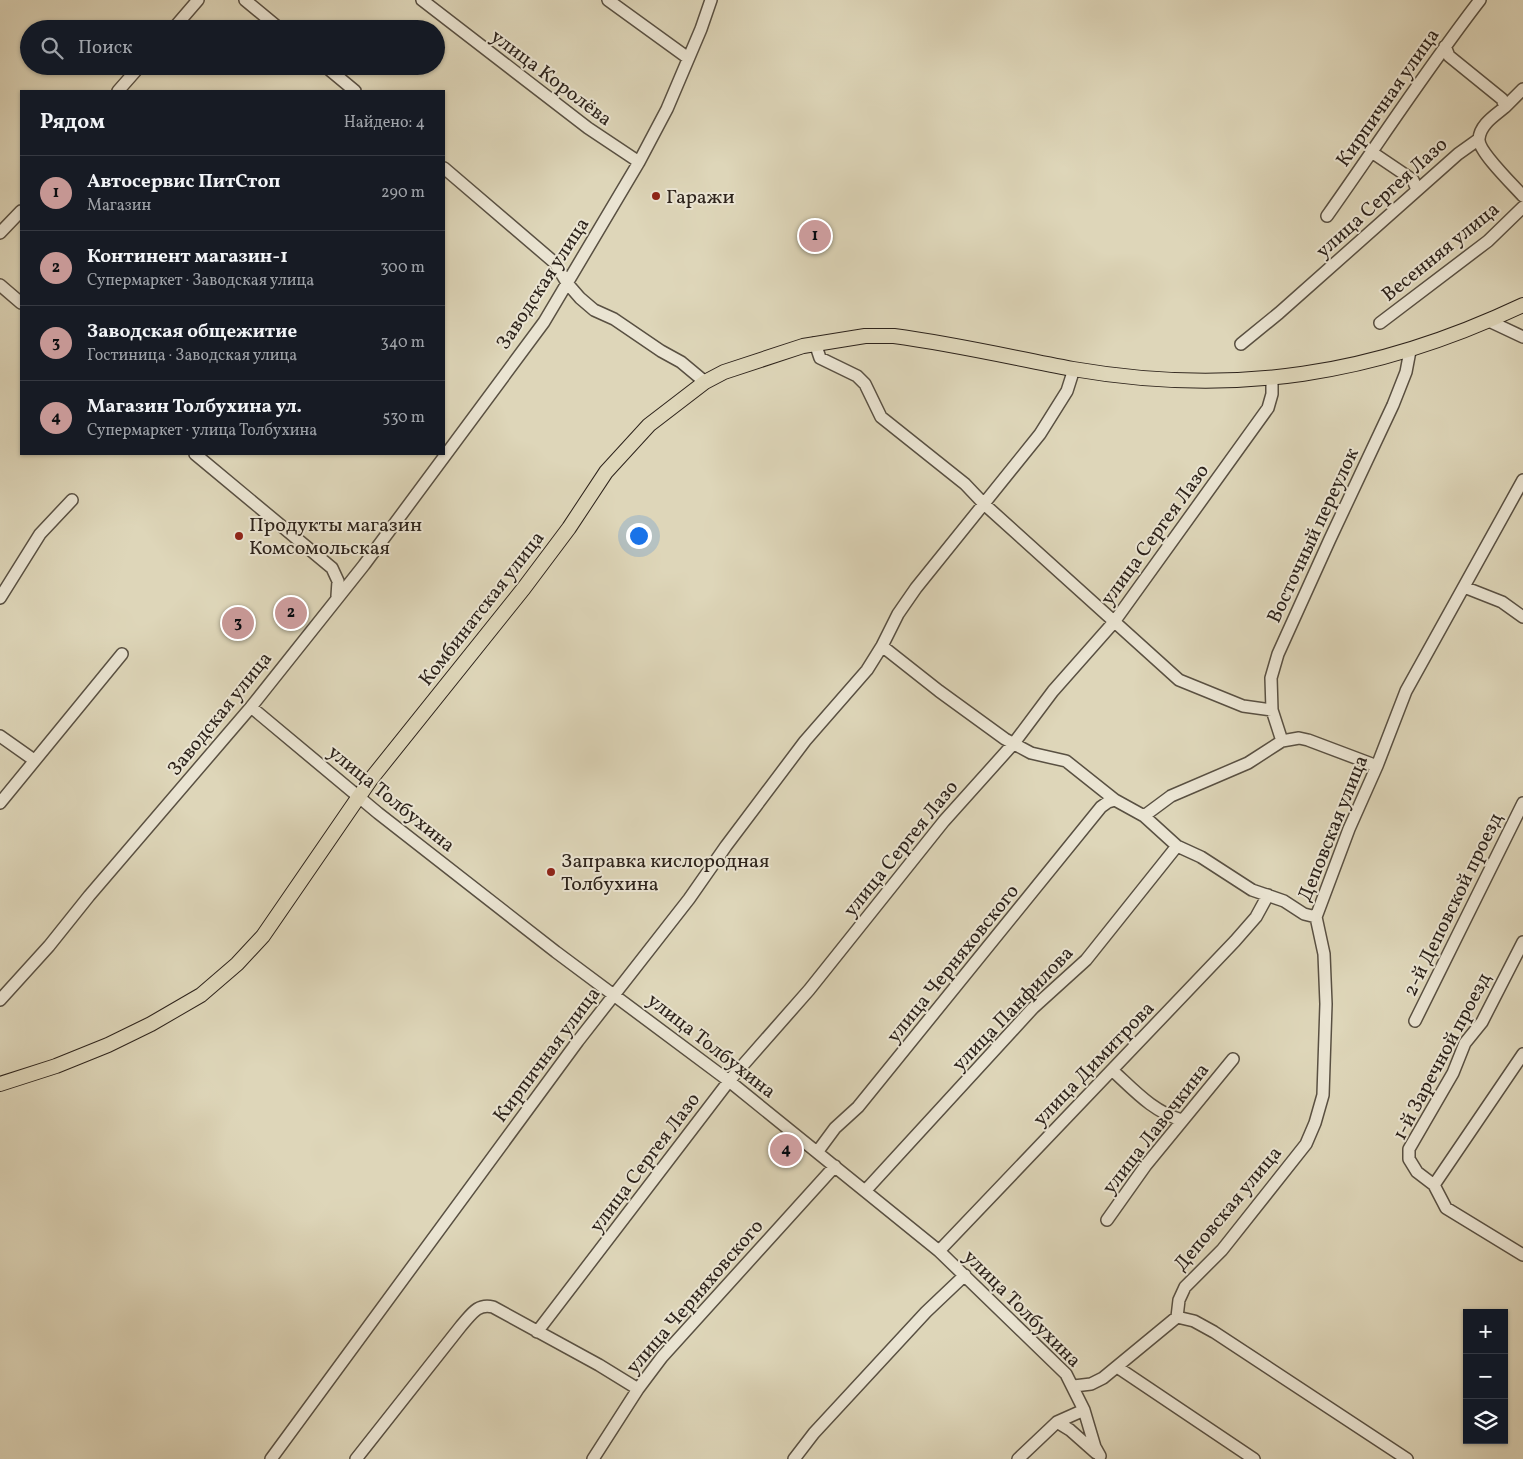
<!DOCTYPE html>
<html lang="ru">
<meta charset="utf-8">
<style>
:root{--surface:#171b24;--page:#242831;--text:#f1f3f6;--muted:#9ea1a6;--line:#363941;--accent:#c59692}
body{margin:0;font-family:Vollkorn,serif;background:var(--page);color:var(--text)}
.controls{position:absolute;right:15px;bottom:15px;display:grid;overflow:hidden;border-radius:0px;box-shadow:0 1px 4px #0004}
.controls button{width:45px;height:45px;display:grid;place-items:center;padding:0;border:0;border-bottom:1px solid var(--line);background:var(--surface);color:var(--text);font:25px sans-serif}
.you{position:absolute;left:638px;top:535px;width:18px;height:18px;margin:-12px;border:4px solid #fff;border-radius:50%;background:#1a73e8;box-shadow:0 0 0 8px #1a73e833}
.badge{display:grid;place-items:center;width:32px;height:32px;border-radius:50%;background:var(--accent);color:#111;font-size:16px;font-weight:700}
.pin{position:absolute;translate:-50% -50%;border:2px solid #fff;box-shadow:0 1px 5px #0006}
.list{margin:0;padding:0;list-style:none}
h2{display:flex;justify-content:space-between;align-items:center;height:65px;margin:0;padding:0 20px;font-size:21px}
h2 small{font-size:16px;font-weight:400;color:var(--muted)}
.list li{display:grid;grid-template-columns:32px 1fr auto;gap:15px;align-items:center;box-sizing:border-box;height:75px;padding:0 20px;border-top:1px solid var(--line)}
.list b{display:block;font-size:19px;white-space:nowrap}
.list p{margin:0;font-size:16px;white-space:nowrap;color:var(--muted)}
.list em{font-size:16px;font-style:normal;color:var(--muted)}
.icon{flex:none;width:28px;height:28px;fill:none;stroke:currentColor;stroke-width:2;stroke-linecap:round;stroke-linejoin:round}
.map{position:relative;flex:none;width:1523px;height:1459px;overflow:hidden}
.search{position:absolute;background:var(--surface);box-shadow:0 1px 4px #0004;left:20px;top:20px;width:425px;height:55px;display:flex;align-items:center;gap:12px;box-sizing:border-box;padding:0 18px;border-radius:28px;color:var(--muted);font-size:19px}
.panel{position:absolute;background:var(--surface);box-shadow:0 1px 4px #0004;left:20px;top:90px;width:425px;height:365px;border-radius:0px}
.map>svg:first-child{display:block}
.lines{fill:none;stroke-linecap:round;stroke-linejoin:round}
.minor-casing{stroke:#595042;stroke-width:14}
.major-casing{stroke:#2d231b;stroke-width:16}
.minor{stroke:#eae4d2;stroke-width:11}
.major{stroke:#ded6b9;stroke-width:14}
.poi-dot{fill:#8f2418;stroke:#eae4d2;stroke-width:2}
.labels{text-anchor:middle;stroke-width:4;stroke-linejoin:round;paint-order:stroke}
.street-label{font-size:20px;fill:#2d231b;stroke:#eae4d2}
.poi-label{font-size:20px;fill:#2d231b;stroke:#eae4d2;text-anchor:start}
</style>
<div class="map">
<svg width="1523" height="1459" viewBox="0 0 1523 1459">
<rect width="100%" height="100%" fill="#ded6b9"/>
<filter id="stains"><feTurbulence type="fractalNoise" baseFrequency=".004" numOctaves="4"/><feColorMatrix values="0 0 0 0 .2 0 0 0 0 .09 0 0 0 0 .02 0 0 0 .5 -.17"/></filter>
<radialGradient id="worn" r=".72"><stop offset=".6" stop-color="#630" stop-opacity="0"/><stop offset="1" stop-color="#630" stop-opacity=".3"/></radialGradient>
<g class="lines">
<g class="minor-casing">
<path id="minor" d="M245 0 280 29
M422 0 588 128 639 162
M608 0 688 58
M173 29 198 0
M1445 46 1449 56 1502 99 1505 107C1496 115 1480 124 1479 139 1478 151 1514 186 1523 196
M325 66 355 91
M118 91 140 66
M1505 107 1523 89
M1373 153 1413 180 1417 190
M444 168 555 263 567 283 580 298 594 310 614 319 661 351 681 362 705 382
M1327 216C1378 144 1426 70 1480 0
M0 233 21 211
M0 285 21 303
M1489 321 1523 337
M1380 323 1488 241 1523 207
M815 343 820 358 857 376 865 384 881 417 965 484 984 504 1179 680 1243 706 1272 710 1271 678 1278 654 1330 539 1393 405 1406 372 1410 351
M1241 344 1279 313 1458 154 1479 139
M195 454 332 568 338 581 337 596
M1464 587 1502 602 1523 617
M0 598 40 534 72 500
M882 646 939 691 1005 739 1031 753 1066 761 1115 800 1144 816 1177 846 1201 857 1252 890 1284 901 1304 914 1316 917
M251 707 378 813 556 952 729 1081 939 1251 1066 1374 1084 1410 1095 1447 1100 1456
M1272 710 1282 741 1299 738 1308 740 1377 766
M0 736 34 760
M0 803 122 654
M1144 816 1171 796 1248 763 1282 741
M1523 942 1482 1022 1465 1043 1453 1073 1409 1149V1159L1417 1172 1434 1185 1446 1208 1523 1255
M0 1000 49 946 89 896 251 707 364 565 544 322 639 162 667 109 701 29 711 0
M1415 1021 1523 803
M1112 1070C1134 1090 1153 1112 1182 1120
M818 1151 835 1128 858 1107 1101 807 1108 802 1115 800
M1434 1185 1523 1054
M866 1190 1033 1008 1086 960 1177 846
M1107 1220 1146 1165 1233 1059
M939 1251 1235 941 1256 917 1268 895
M1177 1317 1194 1321 1214 1332 1407 1459
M537 1332 729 1081 809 990 944 821 1014 743 1053 691 1114 622 1268 408 1272 394V377
M1117 1367 1254 1459
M1074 1386 1091 1384 1103 1378 1177 1317 1179 1300 1185 1287 1222 1250 1306 1144 1315 1123 1323 1095 1326 1004 1324 954 1316 917 1349 829 1377 766 1406 691 1523 480
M1057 1422 1070 1430 1096 1453
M271 1459 578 1041 689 899 726 846 805 741 867 670 882 646 898 614 916 588 1040 434 1067 391 1074 369
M356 1459 461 1326C471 1315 477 1303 493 1307L599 1365 638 1389
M593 1459 638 1389 662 1357 835 1166
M794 1459 814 1433 926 1312 965 1275
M1018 1459 1057 1422 1084 1410"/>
</g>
<g class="major-casing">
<path id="major" d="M0 1084 56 1066 108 1045 151 1024 201 995 237 964 263 936 371 779 524 588 569 528 606 472 649 425 705 382 724 372 803 346 865 336H894C955 344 1014 358 1073 369 1235 397 1375 375 1523 305"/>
</g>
<use href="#minor" class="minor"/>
<use href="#major" class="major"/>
</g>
<g class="poi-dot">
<circle cx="656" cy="196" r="5"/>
<circle cx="239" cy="536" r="5"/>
<circle cx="551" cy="872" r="5"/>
</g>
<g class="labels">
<g class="street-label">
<text transform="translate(552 77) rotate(37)" y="7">улица Королёва</text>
<text transform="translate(1387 97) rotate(-55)" y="7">Кирпичная улица</text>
<text transform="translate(1381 197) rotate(-42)" y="7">улица Сергея Лазо</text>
<text transform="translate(1440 251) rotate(-39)" y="7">Весенняя улица</text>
<text transform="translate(542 283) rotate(-57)" y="7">Заводская улица</text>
<text transform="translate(1154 534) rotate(-54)" y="7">улица Сергея Лазо</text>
<text transform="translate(1312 535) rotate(-65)" y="7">Восточный переулок</text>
<text transform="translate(481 608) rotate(-52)" y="7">Комбинатская улица</text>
<text transform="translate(219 713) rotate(-51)" y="7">Заводская улица</text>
<text transform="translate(392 798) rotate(39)" y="7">улица Толбухина</text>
<text transform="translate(1332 828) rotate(-68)" y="7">Деповская улица</text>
<text transform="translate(900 848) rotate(-51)" y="7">улица Сергея Лазо</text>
<text transform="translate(1452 904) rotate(-64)" y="7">2-й Деповской проезд</text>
<text transform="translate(952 963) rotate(-51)" y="7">улица Черняховского</text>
<text transform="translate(1012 1008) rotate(-46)" y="7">улица Панфилова</text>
<text transform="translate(712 1045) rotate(38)" y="7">улица Толбухина</text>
<text transform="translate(546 1054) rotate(-53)" y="7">Кирпичная улица</text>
<text transform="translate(1441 1056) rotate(-62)" y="7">1-й Заречной проезд</text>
<text transform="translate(1093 1063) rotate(-46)" y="7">улица Димитрова</text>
<text transform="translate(1155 1128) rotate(-52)" y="7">улица Лавочкина</text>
<text transform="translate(644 1162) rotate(-53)" y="7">улица Сергея Лазо</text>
<text transform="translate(1227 1208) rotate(-50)" y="7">Деповская улица</text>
<text transform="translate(694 1296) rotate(-49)" y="7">улица Черняховского</text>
<text transform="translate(1023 1308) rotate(45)" y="7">улица Толбухина</text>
</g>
<g class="poi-label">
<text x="666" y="203">Гаражи</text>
<text x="249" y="531">Продукты магазин<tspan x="249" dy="23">Комсомольская</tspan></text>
<text x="561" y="867">Заправка кислородная<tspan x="561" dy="23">Толбухина</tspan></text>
</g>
</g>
<rect width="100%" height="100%" filter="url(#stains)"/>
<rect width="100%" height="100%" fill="url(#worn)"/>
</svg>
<div class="controls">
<button>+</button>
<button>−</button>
<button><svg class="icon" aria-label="layers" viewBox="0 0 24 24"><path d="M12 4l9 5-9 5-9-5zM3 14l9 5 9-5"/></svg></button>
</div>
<div class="you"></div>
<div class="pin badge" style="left:815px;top:236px">1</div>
<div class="pin badge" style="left:291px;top:613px">2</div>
<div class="pin badge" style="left:238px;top:623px">3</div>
<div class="pin badge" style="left:786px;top:1150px">4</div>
<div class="search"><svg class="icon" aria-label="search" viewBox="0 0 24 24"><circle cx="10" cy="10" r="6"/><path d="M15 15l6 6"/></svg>Поиск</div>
<section class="panel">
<h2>Рядом<small>Найдено: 4</small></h2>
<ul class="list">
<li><span class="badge">1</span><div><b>Автосервис ПитСтоп</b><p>Магазин</p></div><em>290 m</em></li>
<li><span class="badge">2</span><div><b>Континент магазин-1</b><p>Супермаркет · Заводская улица</p></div><em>300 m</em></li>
<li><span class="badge">3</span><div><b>Заводская общежитие</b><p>Гостиница · Заводская улица</p></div><em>340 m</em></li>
<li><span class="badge">4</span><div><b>Магазин Толбухина ул.</b><p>Супермаркет · улица Толбухина</p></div><em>530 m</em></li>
</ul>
</section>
</div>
